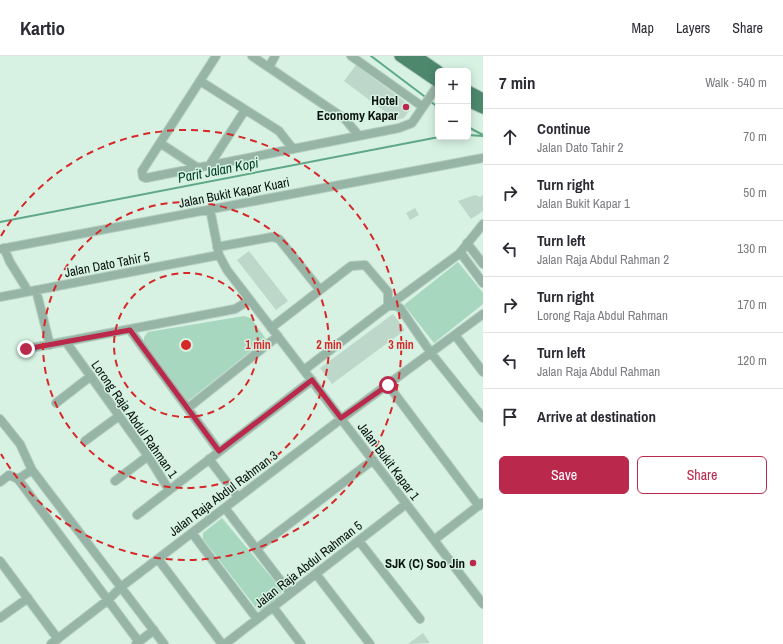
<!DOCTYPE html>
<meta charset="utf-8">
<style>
:root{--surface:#fff;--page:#f7f7f7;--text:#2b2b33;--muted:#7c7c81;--line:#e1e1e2;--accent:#ba294c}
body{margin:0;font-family:"Archivo Narrow",sans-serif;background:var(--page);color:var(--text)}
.controls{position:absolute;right:12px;top:12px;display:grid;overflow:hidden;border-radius:6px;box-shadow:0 2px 10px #0003}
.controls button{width:36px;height:36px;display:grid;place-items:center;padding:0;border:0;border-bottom:1px solid var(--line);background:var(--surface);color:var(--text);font:20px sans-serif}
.stop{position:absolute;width:12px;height:12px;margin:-9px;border:3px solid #ba294c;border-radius:50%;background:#fff}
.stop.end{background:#ba294c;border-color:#fff;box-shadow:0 1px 4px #0008}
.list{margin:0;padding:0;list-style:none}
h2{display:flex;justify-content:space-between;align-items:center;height:52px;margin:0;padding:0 16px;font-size:17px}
h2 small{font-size:13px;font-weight:400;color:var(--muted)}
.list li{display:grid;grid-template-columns:26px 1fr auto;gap:12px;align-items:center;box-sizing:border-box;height:56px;padding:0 16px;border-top:1px solid var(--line)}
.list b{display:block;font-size:15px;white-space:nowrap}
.list p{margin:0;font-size:13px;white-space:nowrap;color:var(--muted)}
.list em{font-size:13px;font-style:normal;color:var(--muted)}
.actions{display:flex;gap:8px;padding:12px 16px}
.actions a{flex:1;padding:9px 0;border:1px solid var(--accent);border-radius:6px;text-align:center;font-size:14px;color:var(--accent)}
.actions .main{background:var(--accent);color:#fff}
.icon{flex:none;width:22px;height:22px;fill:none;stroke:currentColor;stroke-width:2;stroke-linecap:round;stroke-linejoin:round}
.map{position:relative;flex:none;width:483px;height:588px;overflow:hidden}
header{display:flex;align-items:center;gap:24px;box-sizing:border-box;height:56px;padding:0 20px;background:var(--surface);border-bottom:1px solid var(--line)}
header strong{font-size:19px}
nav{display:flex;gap:22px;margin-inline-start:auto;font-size:14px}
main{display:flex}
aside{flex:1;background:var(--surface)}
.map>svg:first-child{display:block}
.green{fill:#a7d8bf}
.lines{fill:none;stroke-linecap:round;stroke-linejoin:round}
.stream{stroke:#5fa886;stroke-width:2}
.building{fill:#bdd7ca}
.minor-casing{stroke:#b6cec1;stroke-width:10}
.major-casing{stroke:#b6cec1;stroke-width:13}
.minor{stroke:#97b5a6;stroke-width:8}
.major{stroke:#4d886d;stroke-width:11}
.route{stroke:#ba294c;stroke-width:5}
.ring{fill:none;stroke:#d62828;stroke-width:2;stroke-dasharray:7 5}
.poi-dot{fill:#ba294c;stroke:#d7f2e3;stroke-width:1.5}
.labels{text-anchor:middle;stroke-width:3;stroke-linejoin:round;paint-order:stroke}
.poi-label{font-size:13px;font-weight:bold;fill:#08110d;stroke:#d7f2e3;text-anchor:end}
.street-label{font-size:13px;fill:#08110d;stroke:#d7f2e3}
.water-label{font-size:14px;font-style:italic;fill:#003f29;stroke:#d7f2e3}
.centre{fill:#d62828;stroke:#d7f2e3;stroke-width:2}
.ring-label{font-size:12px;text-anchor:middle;font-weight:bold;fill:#d62828;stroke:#d7f2e3;stroke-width:3;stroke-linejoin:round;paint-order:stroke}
</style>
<header>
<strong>Kartio</strong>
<nav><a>Map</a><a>Layers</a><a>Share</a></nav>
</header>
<main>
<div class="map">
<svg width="483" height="588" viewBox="0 0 483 588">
<rect width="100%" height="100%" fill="#d7f2e3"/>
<path class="green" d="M458 206 483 237V248L434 287 404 249Z
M244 260 251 262 266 283 188 345 144 286V281L148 276Z
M222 462 282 534 280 539 263 555 257 553 203 483V477Z"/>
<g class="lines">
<path class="stream" d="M371 0 424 40
M431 46 438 51
M468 71 483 79
M468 79 483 80
M0 166 439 81"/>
</g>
<path class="building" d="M356 9 408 48 409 55 404 62 396 64 344 25Z
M475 139 480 141 483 139V155L471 163 458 145Z
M415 152 419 159 410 164 406 157Z
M249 195 288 245 276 254 237 204Z
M393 258 405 274 332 328 320 312Z
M423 577 430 587 408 588Z"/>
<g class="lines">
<g class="minor-casing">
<path id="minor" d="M216 0 142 115 143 121 146 122 399 72 412 67 438 29
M252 0 345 63 359 80
M351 0 423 51
M269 11 275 0
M200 25 279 75 293 93
M160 87 198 112
M209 110 245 54
M210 153 219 199 227 214 483 548
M467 187 483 208
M217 191 272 181 279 183 320 234
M4 192 10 206 28 235
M0 193 483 102
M459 198 483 168
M36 234 50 289
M0 241 219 199
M388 250 459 198 463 200 483 227
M271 272 351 210 365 209 388 236V250
M130 274 219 395
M455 279 483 316
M66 286 148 400 169 434
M26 293 235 253 250 244
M304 314 388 250H396L400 252 431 297 483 362
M388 329 479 450
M56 347 91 320
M188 352 278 280
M0 363 20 388 32 414 164 588
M85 385 119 360
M209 403 238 441
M18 423 32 414
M115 425 148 400
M0 426 9 419 18 423 139 586
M225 452 290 537
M137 459 312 324
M192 477 257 563
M434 484 482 447
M359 485 420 563
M256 493 373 404
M158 503 222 588
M0 505 58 583
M316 518 370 588
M273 551 301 588
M0 562 28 542
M51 588 108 544 121 531 341 363 483 258
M136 588 154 574
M225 588 406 448"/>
</g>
<g class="major-casing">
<path id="major" d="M400 0 438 26
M416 0 438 15
M468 35 483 43
M468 45 483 52"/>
</g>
<use href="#minor" class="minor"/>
<use href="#major" class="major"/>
</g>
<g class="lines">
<path class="route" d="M26 293 130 274 219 395 312 324 341 362 388 329"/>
</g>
<g class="ring">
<circle cx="186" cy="289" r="72"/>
<circle cx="186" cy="289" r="143"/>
<path d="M1 180A215 215 0 1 1 1 398"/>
</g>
<g class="poi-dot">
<circle cx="406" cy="51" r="4"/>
<circle cx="473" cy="507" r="4"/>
</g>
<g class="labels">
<g class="poi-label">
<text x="398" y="49">Hotel<tspan x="398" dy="15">Economy Kapar</tspan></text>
<text x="465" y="512">SJK (C) Soo Jin</text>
</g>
<g class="street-label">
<text transform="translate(234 136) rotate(-11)" y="5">Jalan Bukit Kapar Kuari</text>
<text transform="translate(107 208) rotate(-11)" y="5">Jalan Dato Tahir 5</text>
<text transform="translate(135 363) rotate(55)" y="5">Lorong Raja Abdul Rahman 1</text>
<text transform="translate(389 405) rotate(53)" y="5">Jalan Bukit Kapar 1</text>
<text transform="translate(223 437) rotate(-37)" y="5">Jalan Raja Abdul Rahman 3</text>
<text transform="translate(308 508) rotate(-38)" y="5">Jalan Raja Abdul Rahman 5</text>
</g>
<g class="water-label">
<text transform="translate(218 114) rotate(-11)" y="5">Parit Jalan Kopi</text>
</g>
</g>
<circle cx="186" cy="289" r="6" class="centre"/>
<g class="ring-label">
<text x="258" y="293">1 min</text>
<text x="329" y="293">2 min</text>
<text x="401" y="293">3 min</text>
</g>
</svg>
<div class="controls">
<button>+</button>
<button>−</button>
</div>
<div class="stop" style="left:388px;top:329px"></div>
<div class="stop end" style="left:26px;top:293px"></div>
</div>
<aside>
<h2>7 min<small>Walk · 540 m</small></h2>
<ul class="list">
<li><svg class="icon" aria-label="ahead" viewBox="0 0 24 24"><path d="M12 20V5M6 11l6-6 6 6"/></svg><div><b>Continue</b><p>Jalan Dato Tahir 2</p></div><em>70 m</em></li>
<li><svg class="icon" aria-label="right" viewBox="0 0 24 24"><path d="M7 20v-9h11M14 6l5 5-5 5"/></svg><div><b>Turn right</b><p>Jalan Bukit Kapar 1</p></div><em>50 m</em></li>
<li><svg class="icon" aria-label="left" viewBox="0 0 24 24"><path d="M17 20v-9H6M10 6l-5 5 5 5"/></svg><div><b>Turn left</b><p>Jalan Raja Abdul Rahman 2</p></div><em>130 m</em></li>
<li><svg class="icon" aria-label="right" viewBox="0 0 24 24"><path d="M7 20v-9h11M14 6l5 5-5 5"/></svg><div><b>Turn right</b><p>Lorong Raja Abdul Rahman</p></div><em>170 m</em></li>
<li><svg class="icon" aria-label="left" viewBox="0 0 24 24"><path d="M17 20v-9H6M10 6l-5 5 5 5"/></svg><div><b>Turn left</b><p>Jalan Raja Abdul Rahman</p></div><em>120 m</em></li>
<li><svg class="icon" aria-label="arrive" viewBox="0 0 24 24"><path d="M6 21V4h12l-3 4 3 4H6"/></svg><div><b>Arrive at destination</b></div></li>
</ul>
<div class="actions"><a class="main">Save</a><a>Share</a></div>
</aside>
</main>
